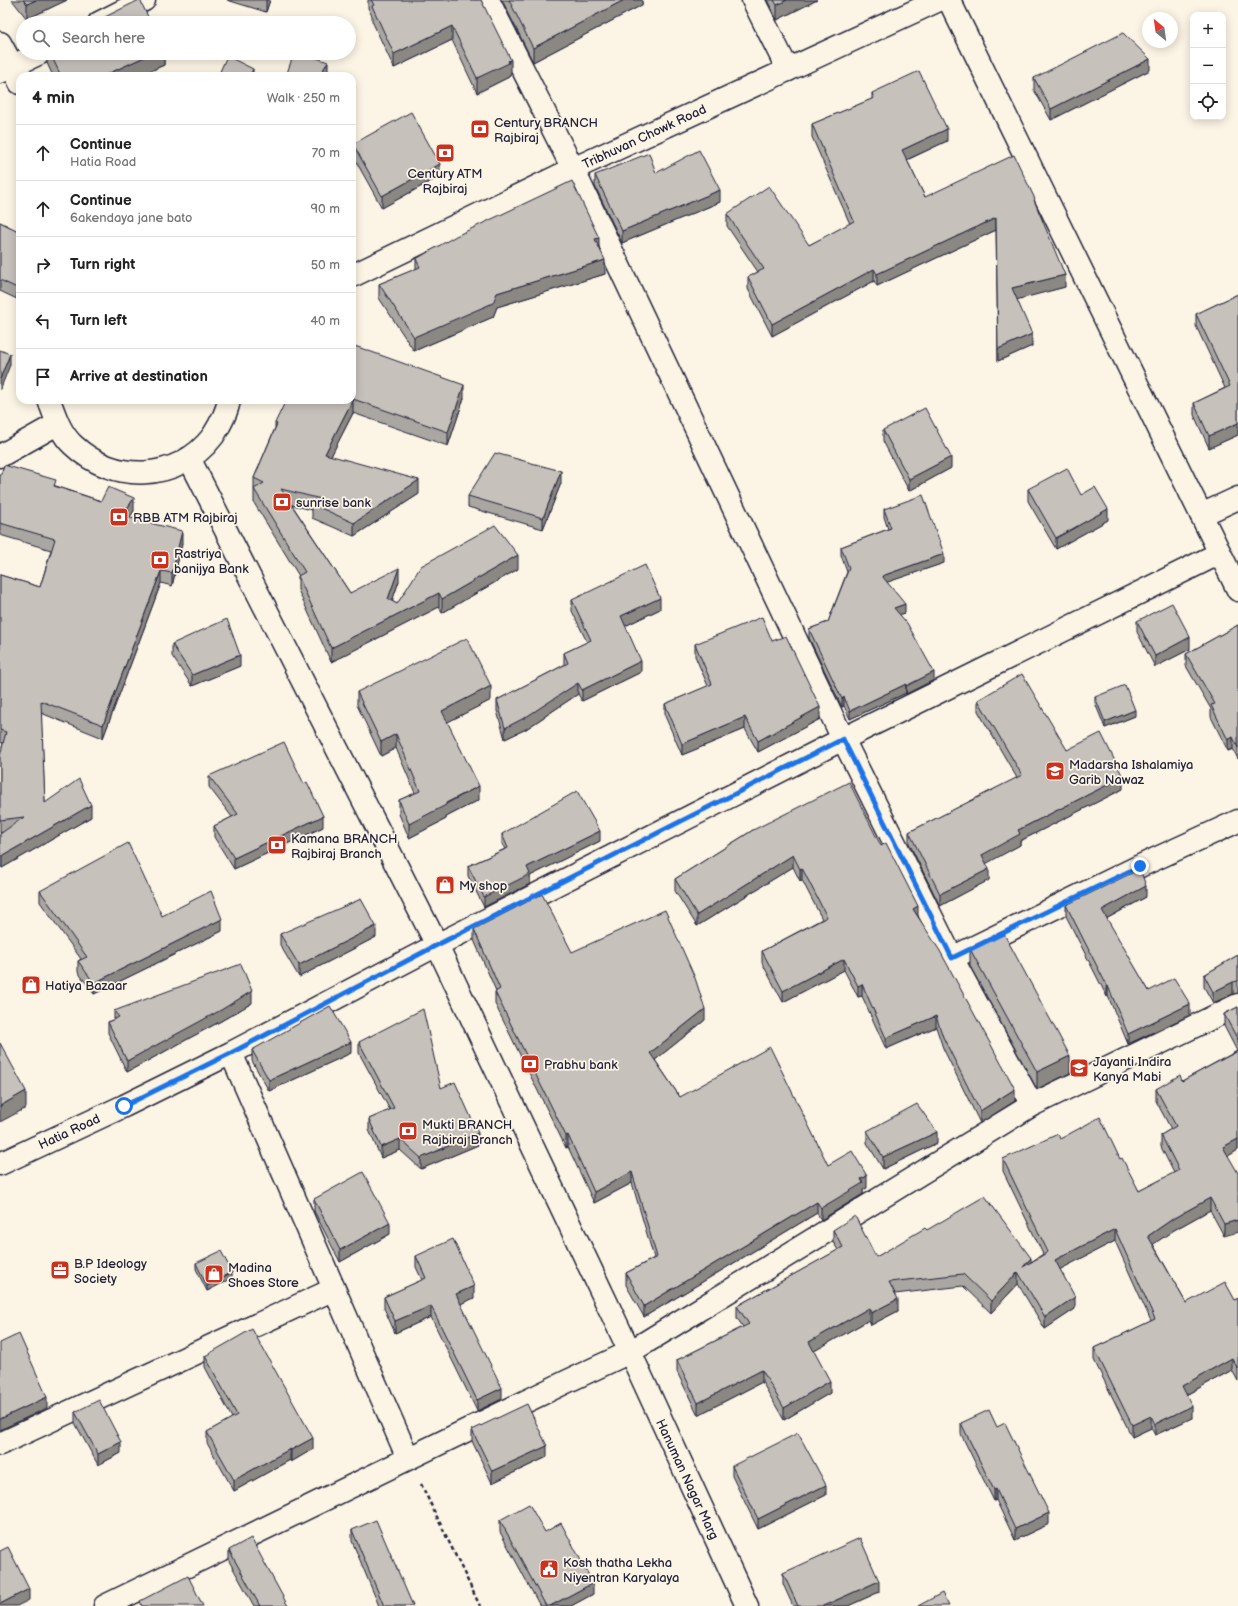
<!DOCTYPE html>
<meta charset="utf-8">
<style>
:root{--surface:#fff;--page:#f6f6f6;--text:#222;--muted:#767676;--line:#e0e0e0}
body{margin:0;font-family:"Balsamiq Sans",sans-serif;background:var(--page);color:var(--text)}
.controls{position:absolute;right:12px;top:12px;display:grid;overflow:hidden;border-radius:8px;box-shadow:0 2px 10px #0003}
.controls button{width:36px;height:36px;display:grid;place-items:center;padding:0;border:0;border-bottom:1px solid var(--line);background:var(--surface);color:var(--text);font:20px sans-serif}
.compass{position:absolute;left:1142px;top:12px;width:36px;height:36px;border-radius:50%;background:var(--surface);box-shadow:0 2px 10px #0003;rotate:331deg}
.stop{position:absolute;width:12px;height:12px;margin:-9px;border:3px solid #1a73e8;border-radius:50%;background:#fff}
.stop.end{background:#1a73e8;border-color:#fff;box-shadow:0 1px 4px #0008}
.list{margin:0;padding:0;list-style:none}
h2{display:flex;justify-content:space-between;align-items:center;height:52px;margin:0;padding:0 16px;font-size:17px}
h2 small{font-size:13px;font-weight:400;color:var(--muted)}
.list li{display:grid;grid-template-columns:26px 1fr auto;gap:12px;align-items:center;box-sizing:border-box;height:56px;padding:0 16px;border-top:1px solid var(--line)}
.list b{display:block;font-size:15px;white-space:nowrap}
.list p{margin:0;font-size:13px;white-space:nowrap;color:var(--muted)}
.list em{font-size:13px;font-style:normal;color:var(--muted)}
.icon{flex:none;width:22px;height:22px;fill:none;stroke:currentColor;stroke-width:2;stroke-linecap:round;stroke-linejoin:round}
.map{position:relative;flex:none;width:1238px;height:1606px;overflow:hidden}
.search{position:absolute;background:var(--surface);box-shadow:0 2px 10px #0003;left:16px;top:16px;width:340px;height:44px;display:flex;align-items:center;gap:10px;box-sizing:border-box;padding:0 14px;border-radius:22px;color:var(--muted);font-size:15px}
.panel{position:absolute;background:var(--surface);box-shadow:0 2px 10px #0003;left:16px;top:72px;width:340px;height:332px;border-radius:12px}
.map>svg:first-child{display:block}
.lines{fill:none;stroke-linecap:round;stroke-linejoin:round}
.minor-casing{stroke:#22223b;stroke-width:25}
.major-casing{stroke:#22223b;stroke-width:25}
.path{stroke:#22223b;stroke-width:2.5;stroke-dasharray:4 3;stroke-linecap:butt}
.minor{stroke:#fcf5e5;stroke-width:22}
.major{stroke:#fcf5e5;stroke-width:22}
.wall{fill:#aaa6a1;stroke:#22223b}
.shaded-wall{fill:#8b8783;stroke:#22223b}
.building{fill:#c6c1bb;stroke:#22223b}
.route{stroke:#1a73e8;stroke-width:5}
.labels{text-anchor:middle;stroke-width:3.5;stroke-linejoin:round;paint-order:stroke}
.poi-label{font-size:13px;fill:#22223b;stroke:#fcf5e5;text-anchor:start}
.street-label{font-size:13px;fill:#22223b;stroke:#fcf5e5}
</style>
<div class="map">
<svg width="1238" height="1606" viewBox="0 0 1238 1606">
<rect width="100%" height="100%" fill="#fcf5e5"/>
<filter id="ink" filterUnits="userSpaceOnUse"><feTurbulence type="fractalNoise" baseFrequency=".025" numOctaves="2"/><feDisplacementMap in="SourceGraphic" scale="8" xChannelSelector="R" yChannelSelector="G"/><feConvolveMatrix kernelMatrix="1 2 1 2 8 2 1 2 1" color-interpolation-filters="sRGB"/></filter>
<g filter="url(#ink)">
<g class="lines">
<g class="minor-casing">
<path id="minor" d="M488 0 573 169 843 739 952 958 1032 1105
M753 0 788 70
M949 0 1238 590
M99 23 144 0
M0 72 40 53
M1201 515 1238 498
M952 958 1140 866 1238 821
M231 1053 408 1458
M0 1164 124 1106 231 1053 437 945 843 739 1220 553
M630 1352 1032 1105 1238 1005
M0 1444 334 1289"/>
</g>
<g class="major-casing">
<path id="major" d="M0 43 13 67 20 83
M352 276 573 169 939 0
M49 400C55 416 60 433 73 445 114 484 178 482 213 436 220 425 227 413 229 400
M0 456 57 424
M189 458 437 945 630 1352 747 1606
M105 1606 568 1381 630 1352"/>
</g>
<path class="path" d="M421 1484 480 1606"/>
<use href="#minor" class="minor"/>
<use href="#major" class="major"/>
</g>
<path class="wall" d="M12 0H67L27 19Z
M227 0H270L266 12Z
M368 0H481L511 74 509 75V77L477 93 452 40 394 68 372 21V16L368 8Z
M502 0H642V5L533 62Z
M767 0H817L777 20Z
M47 53H164V65L139 76H53L47 63Z
M1150 70 1051 120 1034 90V78Z
M872 93 947 141 907 160 925 197 1035 202 1065 287 1017 299 1032 346 998 361 996 230 877 286 874 281 772 336 748 289V277L758 272 727 226V214L809 245 850 224 812 137V124L872 99Z
M353 144 440 176 382 208 353 156Z
M656 173 720 202 622 243 595 186V175Z
M0 222 20 232 17 299 0 291Z
M599 246 605 274 497 307 493 317 414 351 379 298V284L416 269V259Z
M1238 294V435L1209 448 1194 415V403L1225 388 1196 326V314Z
M352 345 464 398 448 446 353 413 331 456 419 494 354 536 312 518V510L292 505 350 593 399 581 392 601 397 604 518 569 442 613 439 607 331 662 298 590V576H299L254 503V478L275 428V423L352 400Z
M883 430 951 468 909 491 883 441Z
M0 477 56 486 101 501 134 511 129 518 182 544 172 586 161 583 103 738 41 713 45 803 91 817 2 868 0 865V834L2 832 0 833V756L3 743 0 742V575L40 587 51 550 0 535Z
M561 483 543 529 468 507V496Z
M1028 489 1081 495 1108 520 1056 549 1028 501Z
M884 509 944 563 887 582 905 613 899 614 934 680 906 694V693L850 719 844 706 842 707 809 638V629L828 622 847 572 841 555V547L888 529 884 517Z
M572 600 660 609 625 626 641 672 582 701 578 694 526 729 505 739 497 711V700L564 665V653L587 642 572 611Z
M1137 621 1190 649 1155 667 1137 632Z
M1238 625V759L1233 749 1228 751 1211 717V709L1186 666V654Z
M772 641 820 719 758 752 745 729 682 755 665 716V704L708 686 695 656V644Z
M172 644 240 666 192 686 172 656Z
M357 692 491 700 447 722 479 800 446 817V819L409 838 399 814V800L415 793 396 748 381 756 357 705Z
M1095 697 1135 716 1105 728 1095 703Z
M978 700 1067 750 1123 789 1020 841V845L986 863 989 880 940 906 909 843V832L1017 778 978 711Z
M209 776 323 827 234 869 214 837V826L232 817 209 787Z
M753 830 881 846 1015 1101 980 1123 943 1048 936 1027 886 1049 862 996 858 997 844 970 783 1002 762 963V951L822 919 802 880 800 881 793 867 697 926 675 891V879Z
M502 834 600 841 530 876V884L484 907 468 876V866L505 849 502 844Z
M40 891 162 916 222 931 94 994 78 972V961L81 959 40 902Z
M1146 897 1106 919 1149 991 1190 1015 1128 1044 1108 996 1107 997 1066 916V905Z
M474 929 572 952 705 1020 655 1060 680 1097 828 1165 867 1188 863 1190V1194L821 1220 817 1213 644 1317 626 1285V1273L654 1258 632 1183 594 1203 568 1147 566 1148 495 1004V992L496 991 474 940Z
M280 934 376 937 299 977 280 945Z
M970 949 1070 1073 1037 1089 970 966Z
M1238 955V993L1233 994 1213 1003 1204 987V975Z
M252 1003 221 1021 127 1072 108 1033V1022L114 1019V1011Z
M1238 1007V1150L1228 1156 1224 1236 1210 1210 1174 1230 1153 1244 1186 1303 1235 1300 1238 1298V1381L1232 1370 1186 1395 1192 1418 1155 1435 1151 1428 1132 1437 1094 1360V1348L1151 1321 1115 1241 1060 1269 1075 1309 1045 1329 1018 1284 991 1313 963 1286 895 1294 898 1311 871 1325 869 1320 814 1351 830 1393 784 1420 762 1382 698 1415 677 1372V1360L743 1327 737 1318V1306L838 1250 833 1242V1230L876 1257 927 1230 1031 1262 1043 1254 1003 1171V1159L1060 1139 1120 1159 1139 1191 1174 1173 1161 1147V1135L1171 1129 1156 1101V1089L1182 1081 1237 1051 1224 1026V1014Z
M359 1042 441 1088 478 1145 421 1169 400 1150 381 1158 369 1130V1119L390 1110 359 1053Z
M252 1050 351 1053 269 1091 252 1061Z
M867 1131 937 1143 883 1169 867 1143Z
M314 1199 390 1234 340 1262 314 1211Z
M416 1256 474 1298 460 1304 502 1399 477 1411 431 1317 395 1333 384 1308V1297L422 1280 416 1267Z
M196 1263 232 1278 207 1291 196 1269Z
M205 1356 313 1449 291 1462 290 1460 234 1491 207 1443V1432L232 1418 205 1367Z
M75 1412 121 1453 98 1465 75 1423Z
M961 1423 997 1427 1049 1524 1015 1540 996 1500 994 1501 961 1434Z
M472 1430 547 1457 492 1483 472 1441Z
M732 1466 826 1495 758 1529 732 1476Z
M500 1520 545 1532 593 1594 571 1606H540L500 1532Z
M352 1530 413 1606H379L352 1541Z
M229 1550 288 1606H254L229 1561Z
M783 1573 879 1592 848 1606H793L783 1584Z"/>
<path class="shaded-wall" d="M36 0H67L27 19V4Z
M266 0H270L266 12Z
M624 0H642V5L533 62V48Z
M787 0H817L777 20V5Z
M452 26V40L394 68V54Z
M153 53H164V65L139 76H103Z
M1150 59V70L1051 120V109Z
M511 60V74L509 75V77L477 93V78Z
M328 62V72L325 76H319Z
M253 69V76H250Z
M947 129V141L902 162V150Z
M440 164V176L382 208V196Z
M720 190V202L622 243V231Z
M996 218V230L877 286V274Z
M599 238V252L595 239Z
M605 260V274L497 307 493 317 414 351V337L497 293Z
M874 269V281L772 336V324Z
M1065 275V287L1012 301V288Z
M20 282V293L17 299V288Z
M1032 334V346L998 361V349Z
M10 354V365L0 390V379Z
M464 385V398L448 446V432Z
M353 399V413L325 468V454Z
M1238 423V435L1209 448V436Z
M951 457V468L909 491V479Z
M561 471V483L543 529V518Z
M419 480V494L354 536V523Z
M134 498V511L122 529V516Z
M1108 509V520L1056 549V538Z
M182 531V544L172 586V573Z
M944 554V563L882 584V576Z
M518 555V569L442 613V599Z
M399 568V581L388 613V599Z
M161 571V583L103 738V725Z
M439 593V607L331 662V648Z
M660 598V609L621 628V616Z
M905 604V613L894 616V608Z
M1190 637V649L1155 667V656Z
M240 655V666L192 686V675Z
M641 661V672L582 701V690Z
M934 672V680L906 694V686Z
M578 683V694L526 729 505 739V728Z
M906 684V693L850 719V711Z
M491 686V700L442 725V711Z
M844 697V706L842 707V699Z
M820 707V719L758 752V741Z
M1135 710V716L1105 728V722Z
M745 717V729L682 755V744Z
M396 734V748L381 756V742Z
M1233 737V749L1228 751V740Z
M1123 777V789L1020 841V845L982 866V855L1018 830Z
M479 786V800L446 817V819L409 838V824Z
M91 805V817L2 868V856Z
M323 816V827L234 869V858Z
M600 831V841L530 876V884L484 907V897L527 867Z
M793 855V867L697 926V915Z
M802 868V880L800 881V869Z
M989 869V880L940 906V894Z
M1146 886V897L1102 921V910Z
M918 906V917L913 909Z
M222 919V931L94 994V983Z
M376 926V937L299 977V965Z
M844 959V970L783 1002V991Z
M1233 982V994L1213 1003V992Z
M862 984V996L858 997V986Z
M1107 986H1108V996L1107 997Z
M252 991V1003L221 1021 127 1072V1061Z
M1190 1004V1015L1128 1044V1034Z
M705 1009V1020L650 1064V1053Z
M936 1016V1027L886 1049V1038Z
M351 1042V1053L269 1091V1080Z
M1070 1056V1073L1037 1089V1072Z
M1015 1089V1101L980 1123V1111Z
M26 1091V1108L0 1122V1106Z
M937 1132V1143L883 1169V1157Z
M478 1133V1145L421 1169V1158Z
M568 1135V1147L566 1148V1136Z
M400 1139V1150L381 1158V1147Z
M1238 1139V1150L1223 1159V1147Z
M632 1172V1183L594 1203V1192Z
M867 1176V1188L863 1190V1194L821 1220V1208L861 1179Z
M1210 1198V1210L1174 1230 1148 1248V1236L1174 1218Z
M817 1202V1213L644 1317V1306Z
M1238 1220V1232L1224 1236V1224Z
M390 1223V1234L340 1262V1250Z
M1115 1229V1241L1055 1272V1260Z
M1031 1258V1270L1023 1267Z
M232 1272V1278L207 1291V1286Z
M1018 1272V1284L991 1313V1301Z
M474 1286V1298L456 1306V1294Z
M1075 1297V1309L1045 1329V1317Z
M898 1299V1311L871 1325V1313Z
M431 1306V1317L395 1333V1321Z
M869 1308V1320L809 1354V1342Z
M1232 1358V1370L1182 1397V1386Z
M762 1370V1382L698 1415V1403Z
M830 1381V1393L784 1420V1408Z
M502 1388V1399L477 1411V1400Z
M47 1397V1408L0 1430V1419Z
M1192 1406V1418L1155 1435V1424Z
M1151 1416V1428L1132 1437V1425Z
M313 1438V1449L291 1462V1450Z
M121 1442V1453L98 1465V1454Z
M547 1446V1457L492 1483V1471Z
M290 1449V1460L234 1491V1480Z
M826 1485V1495L758 1529V1519Z
M996 1489V1500L994 1501V1490Z
M1049 1513V1524L1015 1540V1529Z
M879 1581V1592L848 1606H823Z
M593 1583V1594L571 1606H550Z
M29 1589V1600L17 1606H0V1604Z"/>
<path class="building" d="M23 0H36L27 4Z
M139 0H140L151 23H93Z
M371 0H481L511 60 508 61 509 63 477 78 452 26 394 54 372 6 374 5Z
M509 0H624L533 48Z
M774 0H787L777 5Z
M1123 33 1150 59 1051 109 1034 78Z
M50 53H153L103 76H61Z
M294 53H303L328 62 319 76H286Z
M227 56 253 69 250 76H218Z
M919 71 947 129 902 150 925 197 1014 155 1035 199 1034 200 1065 275 1012 288 1032 334 998 349 996 218 877 274 874 269 772 324 748 277 764 269 727 214 769 186 809 245 854 221 812 124 874 98 872 93Z
M411 112 440 164 382 196 353 144Z
M699 150 720 190 622 231 595 175 649 153 656 173Z
M572 181 599 238 595 239 605 260 497 293 493 303 414 337 379 284 420 267 416 259 456 236Z
M0 222 20 232V282L17 288 0 280Z
M1238 294V423L1209 436 1194 403 1230 386 1196 314Z
M352 345 464 385 448 432 353 399 325 454 419 480 354 523 312 504 321 499 281 489 350 593 399 568 388 599 397 604 421 566 495 525 518 555 442 599 439 593 331 648 298 576 305 572 254 489 264 483 254 478 277 424 275 423 286 400H352Z
M0 350 10 354 0 379Z
M925 408 951 457 909 479 883 430Z
M495 453 561 471 543 518 468 496Z
M4 465 56 480 54 486 101 501 108 487 134 498 122 516 182 531 172 573 161 571 103 725 41 701 45 803 79 779 91 805 2 856 0 852V834L24 817 0 820V756L6 732 0 730V575L40 587 55 539 0 523V477Z
M1067 468 1081 495 1095 487 1108 509 1056 538 1028 489Z
M923 495 944 554 882 576 905 604 894 608 907 623 934 672 906 686V684L850 711 844 697 842 699 809 629 828 622 849 568 841 547 891 528 884 509Z
M645 565 660 598 621 616 641 661 582 690 578 683 526 717 505 728 497 700 568 663 564 653 591 640 572 600Z
M1172 603 1190 637 1155 656 1137 621Z
M762 617 772 641 786 636 820 707 758 741 745 717 682 744 665 704 712 684 695 644Z
M227 619 240 655 192 675 172 644Z
M1238 625V748L1233 737 1228 740 1211 705 1215 704 1186 654Z
M467 638 491 686 442 711 479 786 446 803V805L409 824 399 800 420 791 396 734 381 742 357 692Z
M1022 674 1067 750 1101 733 1123 777 1018 830 1020 834 982 855 989 869 940 894 909 832 1022 775 978 700Z
M1125 685 1135 710 1105 722 1095 697Z
M284 742 304 784 307 782 323 816 234 858 214 826 238 814 209 776Z
M849 782 881 846 886 843 918 906 913 909 940 951 1015 1089 980 1111 943 1037 936 1016 886 1038 862 984 858 986 844 959 783 991 762 951 827 917 802 868 800 869 793 855 697 915 675 879 753 830Z
M577 791 600 831 527 867 530 874 484 897 468 866 508 848 502 834Z
M128 843 162 916 211 891 222 919 94 983 78 961 87 957 40 891Z
M1140 869 1146 886 1102 910 1149 991 1174 978 1190 1004 1128 1034 1108 986H1107L1066 905Z
M542 894 572 952 665 910 695 978 705 1009 650 1053 680 1097 770 1047 828 1165 852 1151 867 1176 861 1179 863 1183 821 1208 817 1202 644 1306 626 1273 657 1257 632 1172 594 1192 568 1135 566 1136 495 992 500 989 474 929Z
M361 899 376 926 299 965 280 934Z
M1003 932 1070 1056 1037 1072 970 949Z
M1238 955V981L1233 982 1213 992 1204 975Z
M241 964 252 991 221 1010 127 1061 108 1022 119 1017 114 1011Z
M330 1006 351 1042 269 1080 252 1050Z
M1238 1007V1040L1224 1014Z
M423 1009 441 1088 455 1082 478 1133 421 1158 400 1139 381 1147 369 1119 394 1108 359 1042Z
M0 1043 26 1091 0 1106Z
M1238 1051V1139L1223 1147 1238 1173V1220L1224 1224 1210 1198 1174 1218 1148 1236 1186 1303 1225 1282 1235 1300 1238 1298V1369L1232 1358 1182 1386 1192 1406 1155 1424 1151 1416 1132 1425 1094 1348 1155 1319 1115 1229 1055 1260 1075 1297 1045 1317 1018 1272 991 1301 963 1274 889 1282 898 1299 871 1313 869 1308 809 1342 830 1381 784 1408 762 1370 698 1403 677 1360 749 1324 737 1306 843 1247 833 1230 855 1216 876 1257 925 1228 927 1230 985 1196 1031 1258 1023 1267 1048 1252 1003 1159 1058 1134 1060 1139 1100 1117 1120 1159 1122 1158 1139 1191 1179 1170 1161 1135 1176 1126 1156 1089 1180 1075 1182 1081Z
M917 1104 937 1132 883 1157 867 1131Z
M363 1172 390 1223 340 1250 314 1199Z
M453 1239 474 1286 456 1294 502 1388 477 1400 431 1306 395 1321 384 1297 426 1278 416 1256Z
M221 1251 232 1272 207 1286 196 1263Z
M252 1329 313 1438 291 1450 290 1449 234 1480 207 1432 237 1415 205 1356Z
M19 1334 47 1397 0 1419V1343Z
M99 1400 121 1442 98 1454 75 1412Z
M527 1404 547 1446 492 1471 472 1430Z
M989 1410 997 1427 1005 1423 1049 1513 1015 1529 996 1489 994 1490 961 1423Z
M798 1433 826 1485 758 1519 732 1466Z
M529 1504 545 1532 561 1523 593 1583 550 1606H546L500 1520Z
M376 1520 413 1606H384L352 1530Z
M251 1538 288 1606H260L229 1550Z
M860 1538 879 1581 823 1606H798L783 1573Z
M8 1547 29 1589 0 1604V1551Z
M188 1576 203 1606H142L140 1601Z
M942 1593 949 1606H918Z"/>
</g>
<g class="lines" filter="url(#ink)">
<path class="route" d="M124 1106 231 1053 437 945 843 739 952 958 1140 866"/>
</g>
<defs>
<g id="bank-square" transform="scale(1)"><rect x="-9" y="-9" width="18" height="18" rx="4" fill="#c8321e" stroke="#fcf5e5"/><path d="M-6-4H6V4H-6ZM0-2.3a2.3 2.3 0 1 0 0 4.6a2.3 2.3 0 1 0 0-4.6Z" fill="#fff"/></g>
<g id="school-square" transform="scale(1)"><rect x="-9" y="-9" width="18" height="18" rx="4" fill="#c8321e" stroke="#fcf5e5"/><path d="M0-5L7-2L0 1L-7-2ZM-4 1L0 2.5L4 1V4Q0 6-4 4Z" fill="#fff"/></g>
<g id="shop-square" transform="scale(1)"><rect x="-9" y="-9" width="18" height="18" rx="4" fill="#c8321e" stroke="#fcf5e5"/><path d="M-5-2.5h2.3a2.7 3.5 0 0 1 5.4 0H5L5.5 6h-11ZM-1.5-2.5h3a1.5 2.3 0 0 0-3 0Z" fill="#fff"/></g>
<g id="office-square" transform="scale(1)"><rect x="-9" y="-9" width="18" height="18" rx="4" fill="#c8321e" stroke="#fcf5e5"/><path d="M-6-3h4V-5.5h4V-3h4V5H-6ZM-1-4.5V-3h2v-1.5ZM-6 0V1H6V0Z" fill="#fff"/></g>
<g id="civic-square" transform="scale(1)"><rect x="-9" y="-9" width="18" height="18" rx="4" fill="#c8321e" stroke="#fcf5e5"/><path d="M-.6-6.5H3V-4.5H.6V-3L4-1V1h2V6H-6V1h2V-1L-.6-3ZM-1.2 2.5V6h2.4V2.5Z" fill="#fff"/></g>
</defs>
<g fill-rule="evenodd">
<use href="#bank-square" x="480" y="129"/>
<use href="#bank-square" x="445" y="153"/>
<use href="#bank-square" x="282" y="502"/>
<use href="#bank-square" x="119" y="517"/>
<use href="#bank-square" x="160" y="560"/>
<use href="#school-square" x="1055" y="771"/>
<use href="#bank-square" x="277" y="845"/>
<use href="#shop-square" x="445" y="885"/>
<use href="#shop-square" x="31" y="985"/>
<use href="#bank-square" x="530" y="1064"/>
<use href="#school-square" x="1079" y="1068"/>
<use href="#bank-square" x="408" y="1131"/>
<use href="#office-square" x="60" y="1270"/>
<use href="#shop-square" x="214" y="1274"/>
<use href="#civic-square" x="549" y="1569"/>
</g>
<g class="labels">
<g class="poi-label">
<text x="494" y="127">Century BRANCH<tspan x="494" dy="15">Rajbiraj</tspan></text>
<text x="445" y="178" text-anchor="middle">Century ATM<tspan x="445" dy="15">Rajbiraj</tspan></text>
<text x="296" y="507">sunrise bank</text>
<text x="133" y="522">RBB ATM Rajbiraj</text>
<text x="174" y="558">Rastriya<tspan x="174" dy="15">banijya Bank</tspan></text>
<text x="1069" y="769">Madarsha Ishalamiya<tspan x="1069" dy="15">Garib Nawaz</tspan></text>
<text x="291" y="843">Kamana BRANCH<tspan x="291" dy="15">Rajbiraj Branch</tspan></text>
<text x="459" y="890">My shop</text>
<text x="45" y="990">Hatiya Bazaar</text>
<text x="1093" y="1066">Jayanti Indira<tspan x="1093" dy="15">Kanya Mabi</tspan></text>
<text x="544" y="1069">Prabhu bank</text>
<text x="422" y="1129">Mukti BRANCH<tspan x="422" dy="15">Rajbiraj Branch</tspan></text>
<text x="74" y="1268">B.P Ideology<tspan x="74" dy="15">Society</tspan></text>
<text x="228" y="1272">Madina<tspan x="228" dy="15">Shoes Store</tspan></text>
<text x="563" y="1567">Kosh thatha Lekha<tspan x="563" dy="15">Niyentran Karyalaya</tspan></text>
</g>
<g class="street-label">
<text transform="translate(644 136) rotate(-25)" y="5">Tribhuvan Chowk Road</text>
<text transform="translate(69 1131) rotate(-25)" y="5">Hatia Road</text>
<text transform="translate(688 1479) rotate(65)" y="5">Hanuman Nagar Marg</text>
</g>
</g>
</svg>
<div class="controls">
<button>+</button>
<button>−</button>
<button><svg class="icon" aria-label="locate" viewBox="0 0 24 24"><circle cx="12" cy="12" r="6"/><path d="M12 2v4M12 18v4M2 12h4M18 12h4"/></svg></button>
</div>
<svg class="compass" viewBox="-18 -18 36 36"><path d="M0-13l5 13h-10z" fill="#e53935"/><path d="M0 13l5-13h-10z" fill="#767676"/></svg>
<div class="stop" style="left:124px;top:1106px"></div>
<div class="stop end" style="left:1140px;top:866px"></div>
<div class="search"><svg class="icon" aria-label="search" viewBox="0 0 24 24"><circle cx="10" cy="10" r="6"/><path d="M15 15l6 6"/></svg>Search here</div>
<section class="panel">
<h2>4 min<small>Walk · 250 m</small></h2>
<ul class="list">
<li><svg class="icon" aria-label="ahead" viewBox="0 0 24 24"><path d="M12 20V5M6 11l6-6 6 6"/></svg><div><b>Continue</b><p>Hatia Road</p></div><em>70 m</em></li>
<li><svg class="icon" aria-label="ahead" viewBox="0 0 24 24"><path d="M12 20V5M6 11l6-6 6 6"/></svg><div><b>Continue</b><p>6akendaya jane bato</p></div><em>90 m</em></li>
<li><svg class="icon" aria-label="right" viewBox="0 0 24 24"><path d="M7 20v-9h11M14 6l5 5-5 5"/></svg><div><b>Turn right</b></div><em>50 m</em></li>
<li><svg class="icon" aria-label="left" viewBox="0 0 24 24"><path d="M17 20v-9H6M10 6l-5 5 5 5"/></svg><div><b>Turn left</b></div><em>40 m</em></li>
<li><svg class="icon" aria-label="arrive" viewBox="0 0 24 24"><path d="M6 21V4h12l-3 4 3 4H6"/></svg><div><b>Arrive at destination</b></div></li>
</ul>
</section>
</div>
